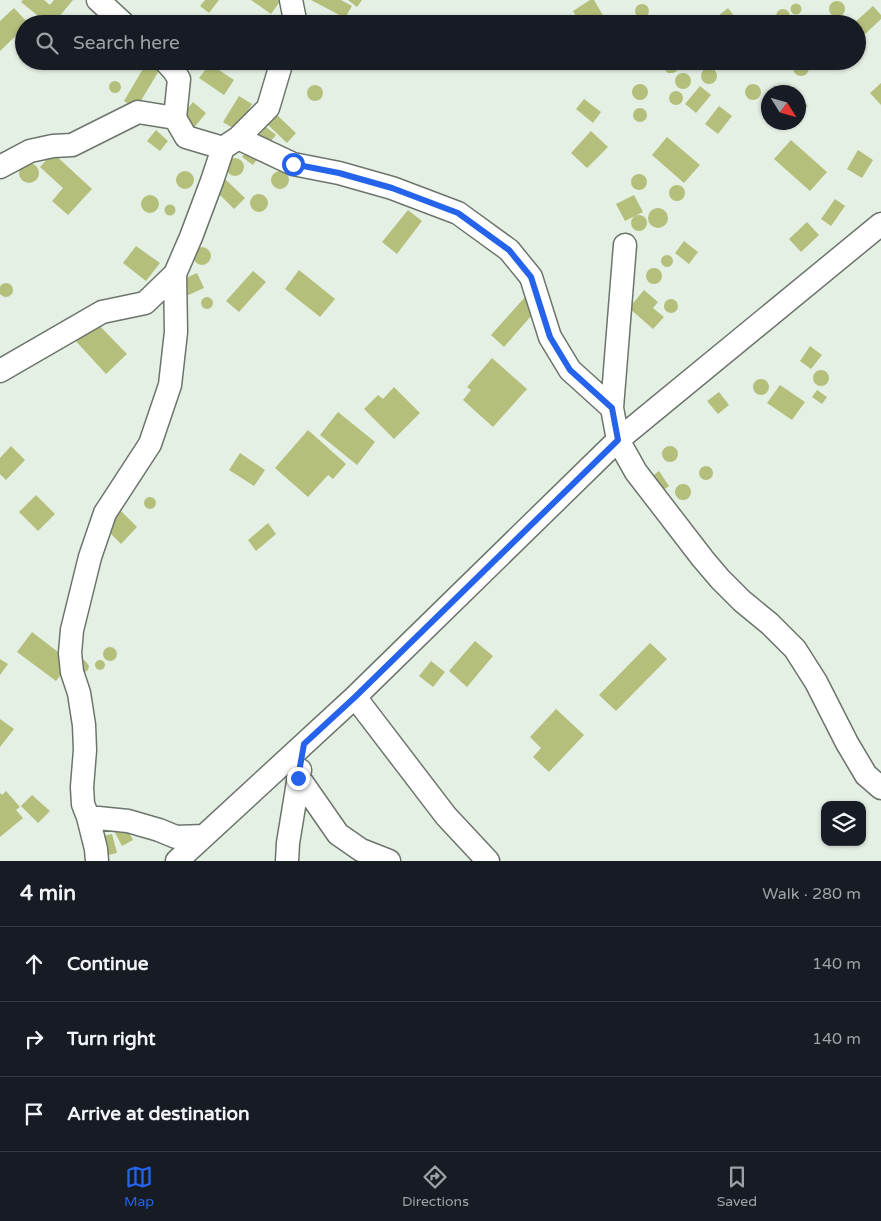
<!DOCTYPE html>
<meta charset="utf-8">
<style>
:root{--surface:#171b24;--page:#20242c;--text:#f1f3f6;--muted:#9ea1a6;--line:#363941;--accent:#2563eb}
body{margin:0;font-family:"Varela Round",sans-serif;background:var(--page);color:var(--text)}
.controls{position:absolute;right:15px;bottom:15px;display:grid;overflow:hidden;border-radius:10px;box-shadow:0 1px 4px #0004}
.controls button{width:45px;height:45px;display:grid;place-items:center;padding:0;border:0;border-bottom:1px solid var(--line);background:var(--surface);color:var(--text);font:25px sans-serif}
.compass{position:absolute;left:761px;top:85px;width:45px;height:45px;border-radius:50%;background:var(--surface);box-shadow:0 1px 4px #0004;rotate:127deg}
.stop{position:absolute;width:15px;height:15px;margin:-11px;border:4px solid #2563eb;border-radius:50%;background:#fff}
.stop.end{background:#2563eb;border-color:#fff;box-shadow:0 1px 5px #0008}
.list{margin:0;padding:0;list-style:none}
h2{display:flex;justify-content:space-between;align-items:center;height:65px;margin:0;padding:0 20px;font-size:21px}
h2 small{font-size:16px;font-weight:400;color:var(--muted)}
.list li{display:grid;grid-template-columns:32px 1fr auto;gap:15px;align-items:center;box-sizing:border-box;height:75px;padding:0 20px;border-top:1px solid var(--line)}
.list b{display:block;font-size:19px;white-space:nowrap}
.list em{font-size:16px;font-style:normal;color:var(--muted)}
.icon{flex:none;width:28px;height:28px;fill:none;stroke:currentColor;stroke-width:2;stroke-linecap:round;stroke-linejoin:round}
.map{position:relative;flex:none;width:881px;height:861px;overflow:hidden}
.search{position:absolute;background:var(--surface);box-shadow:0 1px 4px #0004;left:15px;right:15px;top:15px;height:55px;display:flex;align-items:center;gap:12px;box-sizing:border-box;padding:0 18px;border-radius:28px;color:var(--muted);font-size:19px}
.sheet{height:290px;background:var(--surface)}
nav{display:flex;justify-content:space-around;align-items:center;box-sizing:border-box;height:70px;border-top:1px solid var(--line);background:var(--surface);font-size:14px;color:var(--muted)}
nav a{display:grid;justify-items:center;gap:2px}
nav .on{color:var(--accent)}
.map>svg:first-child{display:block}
.building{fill:#b4bf7c}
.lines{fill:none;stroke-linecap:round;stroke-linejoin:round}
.minor-casing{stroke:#6c756c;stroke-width:25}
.minor{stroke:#fff;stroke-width:22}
.route{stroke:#2563eb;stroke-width:6}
</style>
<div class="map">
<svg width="881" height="861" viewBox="0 0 881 861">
<rect width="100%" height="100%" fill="#e5f0e5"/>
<path class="building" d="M23 0H44L50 5 54 0H73L53 24H48L21 2Z
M205 0H219L209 13 200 6Z
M251 0H281L271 14Z
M311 0H341L352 6 345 18Z
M348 0H362L357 7Z
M590 0H594L608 24H581L573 11Z
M829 9a8 8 0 1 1 16 0a8 8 0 1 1-16 0Z
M790.5 9a5.5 5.5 0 1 1 11 0a5.5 5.5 0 1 1-11 0Z
M635 11a7 7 0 1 1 14 0a7 7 0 1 1-14 0Z
M873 6 881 15V19L861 38 857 34V24H853Z
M14 8 29 24H24V28L0 51V21Z
M728 8 740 24H708Z
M776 16a7 7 0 1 1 14 0a7 7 0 1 1-14 0Z
M637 19H640L643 24H633V21Z
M793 68a8 8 0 1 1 16 0a8 8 0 1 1-16 0Z
M125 61H141L139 65 134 67 129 66Z
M224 61H244L238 70Z
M664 61H679V68L677 71 673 73H668L665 70 663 66Z
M716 61H730V66L727 69 720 70 717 67Z
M147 62 160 69 136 109 124 101Z
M210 64 234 80 224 95 199 78Z
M701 76a8 8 0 1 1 16 0a8 8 0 1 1-16 0Z
M675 81a8 8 0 1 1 16 0a8 8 0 1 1-16 0Z
M109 87a6 6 0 1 1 12 0a6 6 0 1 1-12 0Z
M881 83V105L870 93Z
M745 92a8 8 0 1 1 16 0a8 8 0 1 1-16 0Z
M632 92a8 8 0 1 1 16 0a8 8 0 1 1-16 0Z
M307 93a8 8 0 1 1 16 0a8 8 0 1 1-16 0Z
M789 85 796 92H781Z
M700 86 711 95 696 113 685 104Z
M669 98a7 7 0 1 1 14 0a7 7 0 1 1-14 0Z
M239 96 252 104 236 130 223 122Z
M798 96 808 106 798 114Z
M584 99 601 112 593 123 576 109Z
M193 102 206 113 193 129 180 118Z
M719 106 732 116 718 134 705 124Z
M633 115a7 7 0 1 1 14 0a7 7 0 1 1-14 0Z
M276 114 296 133 287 143 267 124Z
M266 127 276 135 264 149 254 141Z
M156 130 168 141 160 151 147 141Z
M591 131 608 147 587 168 571 153Z
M667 137 700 165 684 183 652 155Z
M791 140 827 172 810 191 774 159Z
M249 148 259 156 253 165 242 157Z
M858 150 873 160 862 178 847 169Z
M53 153 92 189 68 215 52 201 63 188 40 167Z
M226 167a9 9 0 1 1 18 0a9 9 0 1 1-18 0Z
M19 173a10 10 0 1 1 20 0a10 10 0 1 1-20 0Z
M271 180a9 9 0 1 1 18 0a9 9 0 1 1-18 0Z
M176 180a9 9 0 1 1 18 0a9 9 0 1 1-18 0Z
M631 182a8 8 0 1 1 16 0a8 8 0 1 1-16 0Z
M224 178 245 198 234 209 214 189Z
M669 193a8 8 0 1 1 16 0a8 8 0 1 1-16 0Z
M250 203a9 9 0 1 1 18 0a9 9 0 1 1-18 0Z
M141 204a9 9 0 1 1 18 0a9 9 0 1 1-18 0Z
M634 195 643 212 625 221 616 204Z
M835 199 845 206 831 226 821 219Z
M164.5 210a5.5 5.5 0 1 1 11 0a5.5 5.5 0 1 1-11 0Z
M648 218a10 10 0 1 1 20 0a10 10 0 1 1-20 0Z
M408 210 422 221 397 254 382 242Z
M631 223a8 8 0 1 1 16 0a8 8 0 1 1-16 0Z
M807 222 819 235 801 252 789 239Z
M684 241 698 252 689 264 675 253Z
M136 246 160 263 146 281 123 263Z
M193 256a9 9 0 1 1 18 0a9 9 0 1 1-18 0Z
M661 261a6 6 0 1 1 12 0a6 6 0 1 1-12 0Z
M646 276a8 8 0 1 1 16 0a8 8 0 1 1-16 0Z
M299 270 335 299 320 317 285 289Z
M253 271 266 282 239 312 226 301Z
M197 273 204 288 184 297 177 282Z
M-1 290a7 7 0 1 1 14 0a7 7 0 1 1-14 0Z
M644 290 658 302 653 308 664 317 653 329 629 308Z
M201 303a6 6 0 1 1 12 0a6 6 0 1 1-12 0Z
M525 297 538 308 504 347 491 335Z
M664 306a7 7 0 1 1 14 0a7 7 0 1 1-14 0Z
M93 319 127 354 106 374 73 338Z
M810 346 822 355 811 369 800 361Z
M492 358 527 389 493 427 463 400 471 390 467 387Z
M813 378a8 8 0 1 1 16 0a8 8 0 1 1-16 0Z
M753 387a8 8 0 1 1 16 0a8 8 0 1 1-16 0Z
M780 385 805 402 792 420 767 403Z
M394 387 420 413 394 439 364 409 378 395 383 399Z
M817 390 827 397 822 404 812 397Z
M719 392 729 405 718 414 707 401Z
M338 412 375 442 357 465 320 435Z
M308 430 346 464 333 479 328 475 308 497 275 468Z
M11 446 25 460 6 480 0 474V458Z
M662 454a8 8 0 1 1 16 0a8 8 0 1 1-16 0Z
M240 453 265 470 254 486 229 470Z
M699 473a7 7 0 1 1 14 0a7 7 0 1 1-14 0Z
M659 471 669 486 656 495 646 481Z
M675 492a8 8 0 1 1 16 0a8 8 0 1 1-16 0Z
M36 495 55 514 38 531 19 512Z
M144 503a6 6 0 1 1 12 0a6 6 0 1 1-12 0Z
M118 508 137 527 121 544 102 525Z
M268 523 276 534 256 551 248 540Z
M32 632 71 662 56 681 17 652Z
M475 641 493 656 467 687 449 671Z
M650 643 667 659 616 711 599 695Z
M103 654a7 7 0 1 1 14 0a7 7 0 1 1-14 0Z
M0 659 8 664 0 675Z
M95 665a5 5 0 1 1 10 0a5 5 0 1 1-10 0Z
M84 660 87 663 89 666 88 670 85 672H81L80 661Z
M431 661 445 672 433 687 419 676Z
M556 709 584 735 549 772 533 757 541 748 530 737Z
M0 719 14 729 0 747Z
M6 791 20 807 16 810 23 818 0 837V793L2 795Z
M32 795 50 811 38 823 21 806Z
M123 821 133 840 122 846 112 827Z
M112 834 117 853 104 856 99 837Z"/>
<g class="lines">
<g class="minor-casing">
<path id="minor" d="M98 0 124 24
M291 0 295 20 293 24
M165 61 174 71 179 79 175 118
M238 138 268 108 282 61
M0 167 30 151 53 146 72 145 138 112 175 118 186 137 223 148
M625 245 612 408 618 440 636 472 703 559 720 579 742 601 770 624 795 649 816 682 847 743 866 775 881 788
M0 371 102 312 145 303 175 274 191 237 212 181 223 148 238 138 293 164 339 173 392 188 458 213 509 250 531 277 550 337 570 370 612 408
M355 697 446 816 488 861
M299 778 338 834 361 850 389 861
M88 817 128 821 159 830 176 837 204 836
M97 861 96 849 88 817 83 804 82 787 85 750 84 725 79 693 72 672 70 653 72 630 90 557 105 513 150 444 170 385 176 332 175 274
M177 861 355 697 618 440 881 224
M287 861 288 843 300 770"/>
</g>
<use href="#minor" class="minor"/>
</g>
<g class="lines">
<path class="route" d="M293 164 339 173 392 188 458 213 509 250 531 277 550 337 570 370 612 408 618 440 355 697 304 744 298 778"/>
</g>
</svg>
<div class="controls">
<button><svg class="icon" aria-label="layers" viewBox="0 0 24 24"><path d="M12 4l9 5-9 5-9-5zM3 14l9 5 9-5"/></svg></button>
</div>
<svg class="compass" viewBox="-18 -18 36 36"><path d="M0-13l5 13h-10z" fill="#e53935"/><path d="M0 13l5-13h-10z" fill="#9ea1a6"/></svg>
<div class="stop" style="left:293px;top:164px"></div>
<div class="stop end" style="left:298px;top:778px"></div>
<div class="search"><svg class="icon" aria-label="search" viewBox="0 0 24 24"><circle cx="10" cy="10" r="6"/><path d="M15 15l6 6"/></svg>Search here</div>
</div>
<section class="sheet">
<h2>4 min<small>Walk · 280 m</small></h2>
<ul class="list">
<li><svg class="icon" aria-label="ahead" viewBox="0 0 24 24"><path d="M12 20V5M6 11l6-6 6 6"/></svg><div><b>Continue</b></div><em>140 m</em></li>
<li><svg class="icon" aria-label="right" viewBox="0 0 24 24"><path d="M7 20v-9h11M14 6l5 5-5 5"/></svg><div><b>Turn right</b></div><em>140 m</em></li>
<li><svg class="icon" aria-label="arrive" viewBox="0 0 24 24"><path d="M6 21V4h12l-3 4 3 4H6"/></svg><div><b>Arrive at destination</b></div></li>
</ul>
</section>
<nav>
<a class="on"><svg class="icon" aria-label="map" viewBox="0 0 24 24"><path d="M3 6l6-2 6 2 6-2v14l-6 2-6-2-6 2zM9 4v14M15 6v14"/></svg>Map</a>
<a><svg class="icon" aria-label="directions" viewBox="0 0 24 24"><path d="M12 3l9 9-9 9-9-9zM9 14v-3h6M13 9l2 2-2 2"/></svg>Directions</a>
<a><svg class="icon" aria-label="saved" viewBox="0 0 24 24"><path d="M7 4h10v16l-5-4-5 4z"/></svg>Saved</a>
</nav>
